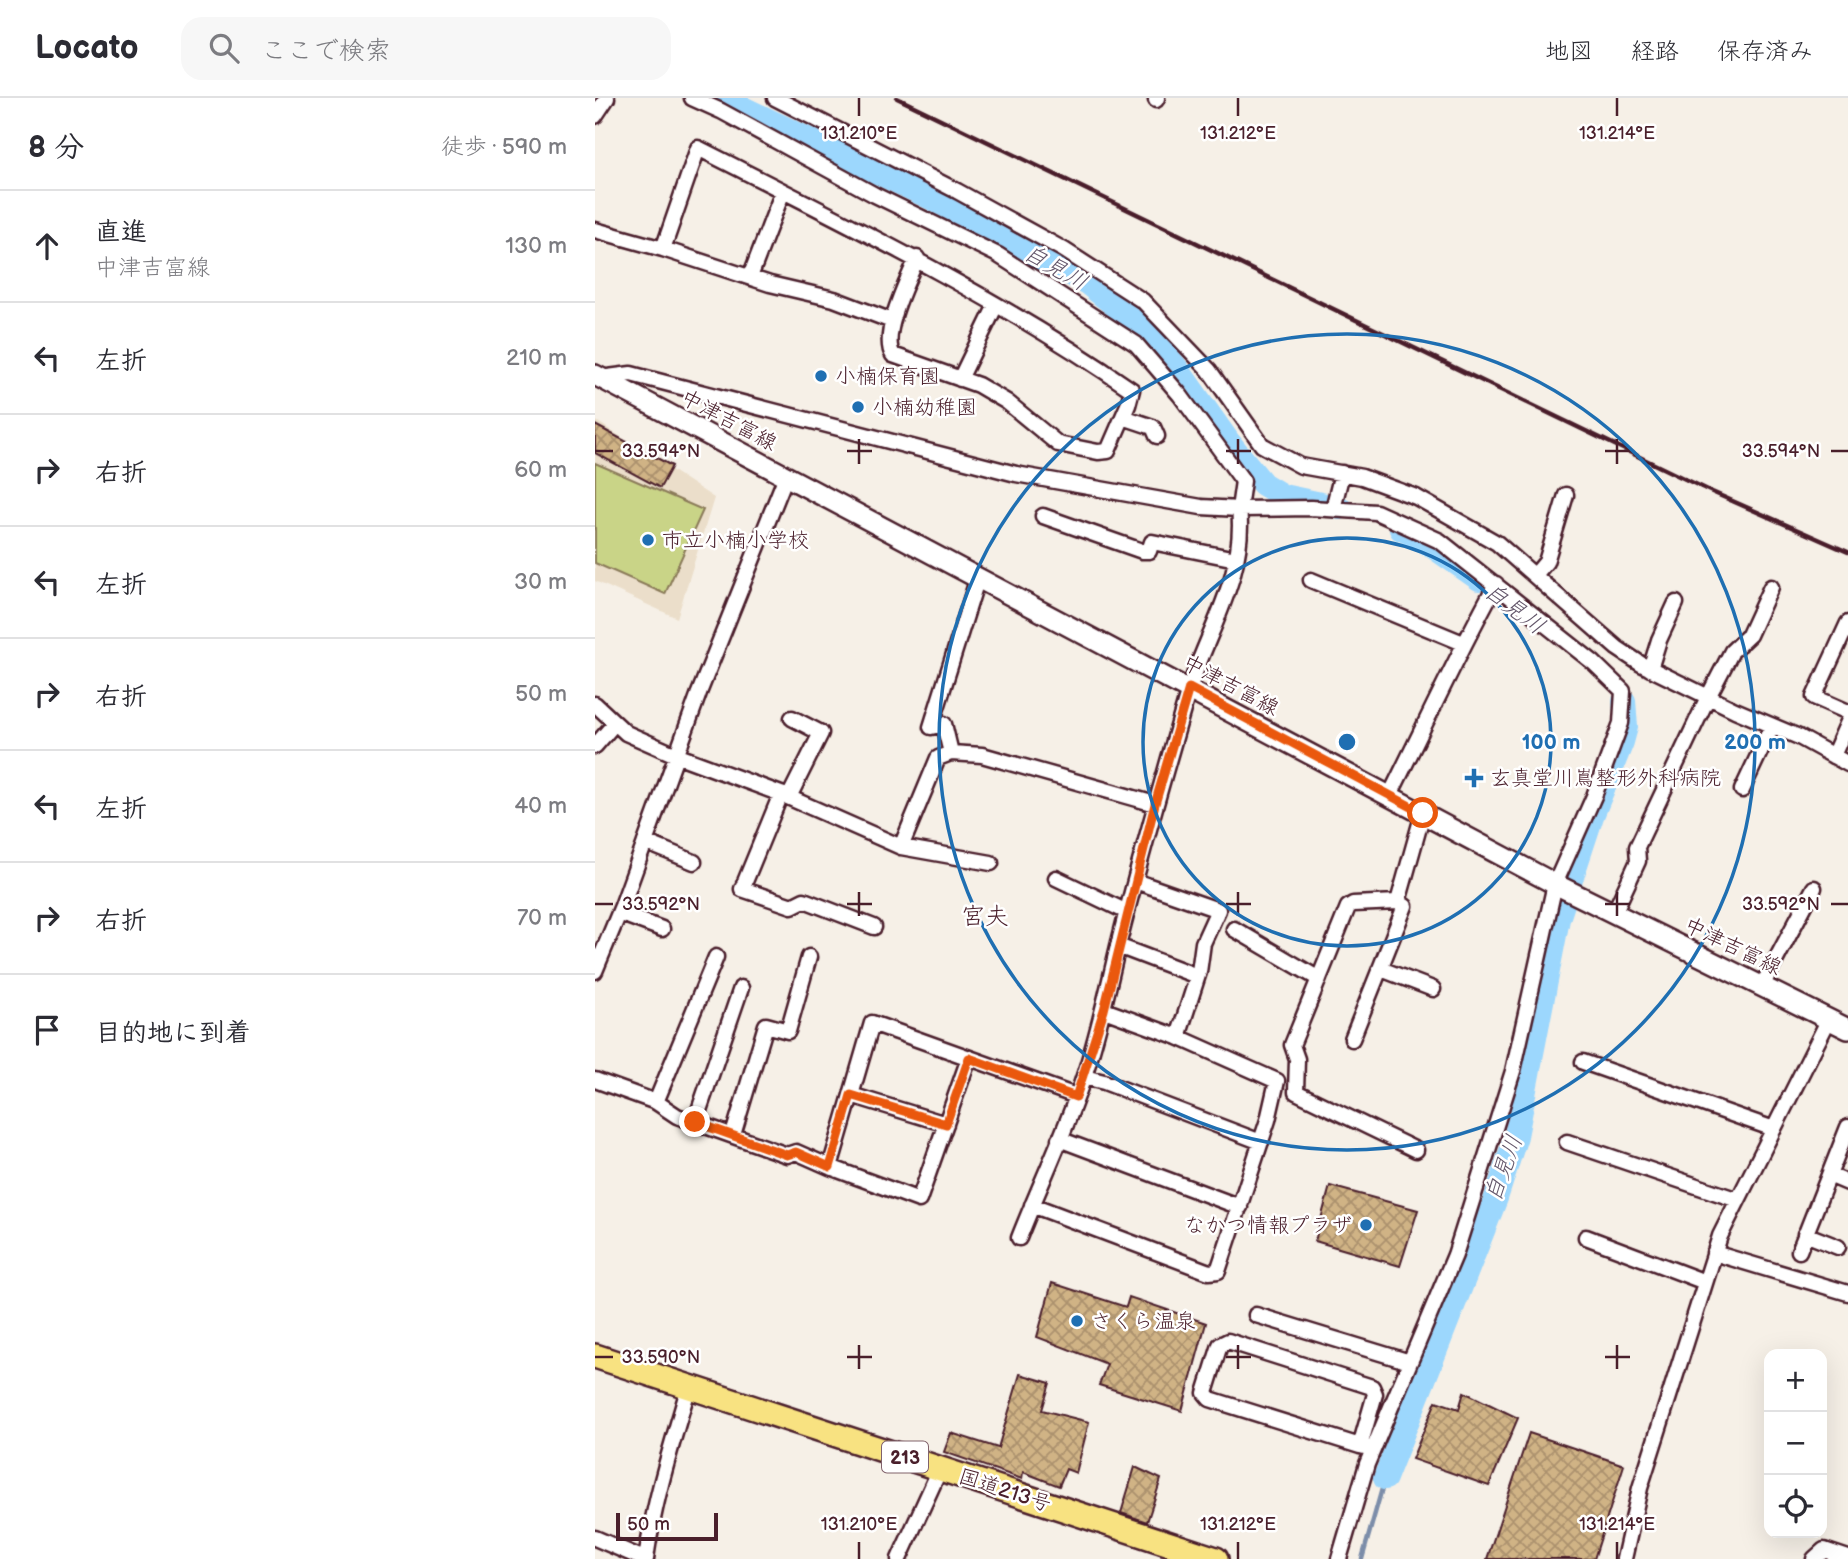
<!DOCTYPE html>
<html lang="ja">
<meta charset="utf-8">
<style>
:root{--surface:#fff;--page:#f7f7f7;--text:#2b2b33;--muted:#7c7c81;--line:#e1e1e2}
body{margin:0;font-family:"Balsamiq Sans","Klee One",sans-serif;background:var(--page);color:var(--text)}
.controls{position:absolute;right:21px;bottom:21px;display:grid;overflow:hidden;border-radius:14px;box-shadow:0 7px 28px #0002}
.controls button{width:63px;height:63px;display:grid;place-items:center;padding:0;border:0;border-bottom:2px solid var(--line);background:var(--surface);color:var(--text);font:35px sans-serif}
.scale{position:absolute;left:21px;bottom:18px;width:102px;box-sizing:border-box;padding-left:7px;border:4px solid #4a1f2b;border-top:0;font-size:19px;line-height:24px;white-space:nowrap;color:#4a1f2b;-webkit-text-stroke:5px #fff;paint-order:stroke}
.stop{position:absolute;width:21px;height:21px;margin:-16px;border:5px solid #ea580c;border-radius:50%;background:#fff}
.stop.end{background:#ea580c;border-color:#fff;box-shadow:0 2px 7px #0008}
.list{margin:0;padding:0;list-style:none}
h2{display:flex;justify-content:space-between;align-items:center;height:91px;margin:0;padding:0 28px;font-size:30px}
h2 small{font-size:23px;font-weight:400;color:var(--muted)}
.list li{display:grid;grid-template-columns:46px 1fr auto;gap:21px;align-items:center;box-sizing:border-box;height:112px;padding:0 28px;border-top:2px solid var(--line)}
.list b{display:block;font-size:26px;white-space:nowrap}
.list p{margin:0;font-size:23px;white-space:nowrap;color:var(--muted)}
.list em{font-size:23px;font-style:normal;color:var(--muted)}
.icon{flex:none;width:38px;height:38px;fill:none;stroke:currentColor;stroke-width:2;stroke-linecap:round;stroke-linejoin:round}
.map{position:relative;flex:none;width:1253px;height:1461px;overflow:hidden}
header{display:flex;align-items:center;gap:42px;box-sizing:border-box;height:98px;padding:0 35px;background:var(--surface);border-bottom:2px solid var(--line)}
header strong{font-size:33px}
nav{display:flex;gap:38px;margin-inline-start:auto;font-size:24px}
.search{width:490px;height:63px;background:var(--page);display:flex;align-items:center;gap:18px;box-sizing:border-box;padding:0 24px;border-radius:21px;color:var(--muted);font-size:26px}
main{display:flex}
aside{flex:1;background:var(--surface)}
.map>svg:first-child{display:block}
.built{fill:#ebdeca}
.pitch{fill:#c9d487;stroke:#8a7a59;stroke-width:2}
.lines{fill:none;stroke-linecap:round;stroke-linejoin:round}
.stream{stroke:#7b8da9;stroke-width:4.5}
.river{stroke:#9cd7fd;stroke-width:24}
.building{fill:url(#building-cross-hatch);stroke:#4a1f2b;stroke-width:2}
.minor-casing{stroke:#4a1f2b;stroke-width:19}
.secondary-casing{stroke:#4a1f2b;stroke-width:24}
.trunk-casing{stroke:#4a1f2b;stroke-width:28}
.minor{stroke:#fff;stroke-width:14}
.secondary{stroke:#fff;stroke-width:19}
.trunk{stroke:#f8e281;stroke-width:23}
.rail{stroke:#4a1f2b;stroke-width:4.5}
.route{stroke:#ea580c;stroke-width:9}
.ticks{fill:none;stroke:#4a1f2b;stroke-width:2.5}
.ring{fill:none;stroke:#1f6fb2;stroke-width:3.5}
.poi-dot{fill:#1f6fb2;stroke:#fff;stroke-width:2.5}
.labels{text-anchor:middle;stroke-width:5;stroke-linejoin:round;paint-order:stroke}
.shield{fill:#fff;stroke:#80626b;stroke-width:2}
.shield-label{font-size:19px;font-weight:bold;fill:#4a1f2b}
.poi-label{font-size:21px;fill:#4a1f2b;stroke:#fff;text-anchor:start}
.street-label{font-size:21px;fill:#4a1f2b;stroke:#fff}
.water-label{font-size:23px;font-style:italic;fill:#63566a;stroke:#fff}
.quarter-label{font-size:24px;fill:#4a1f2b;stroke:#fff}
.ticks-label{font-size:18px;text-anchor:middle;fill:#4a1f2b;stroke:#fff;stroke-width:5;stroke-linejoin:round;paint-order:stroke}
.centre{fill:#1f6fb2;stroke:#fff;stroke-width:3.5}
.ring-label{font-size:21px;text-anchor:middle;font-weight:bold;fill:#1f6fb2;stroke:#fff;stroke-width:5;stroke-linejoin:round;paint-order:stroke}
</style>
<header>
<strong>Locato</strong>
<div class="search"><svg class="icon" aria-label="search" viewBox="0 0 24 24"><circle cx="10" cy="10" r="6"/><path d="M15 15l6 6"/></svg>ここで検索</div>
<nav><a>地図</a><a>経路</a><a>保存済み</a></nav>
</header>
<main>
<aside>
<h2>8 分<small>徒歩 · 590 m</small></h2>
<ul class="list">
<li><svg class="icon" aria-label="ahead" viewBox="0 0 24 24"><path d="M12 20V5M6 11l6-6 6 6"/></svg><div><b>直進</b><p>中津吉富線</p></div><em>130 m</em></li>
<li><svg class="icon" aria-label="left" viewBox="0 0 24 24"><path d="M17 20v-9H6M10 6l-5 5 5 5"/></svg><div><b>左折</b></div><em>210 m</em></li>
<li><svg class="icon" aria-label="right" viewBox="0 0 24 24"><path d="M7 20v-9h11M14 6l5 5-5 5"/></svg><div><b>右折</b></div><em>60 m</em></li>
<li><svg class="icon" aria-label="left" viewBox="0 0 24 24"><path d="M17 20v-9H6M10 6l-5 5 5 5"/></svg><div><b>左折</b></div><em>30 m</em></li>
<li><svg class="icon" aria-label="right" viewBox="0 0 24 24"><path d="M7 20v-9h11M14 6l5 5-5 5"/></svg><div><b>右折</b></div><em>50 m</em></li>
<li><svg class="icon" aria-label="left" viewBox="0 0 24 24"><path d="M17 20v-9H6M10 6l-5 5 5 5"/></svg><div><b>左折</b></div><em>40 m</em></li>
<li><svg class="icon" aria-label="right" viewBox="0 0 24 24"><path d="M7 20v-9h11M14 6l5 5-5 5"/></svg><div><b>右折</b></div><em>70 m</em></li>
<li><svg class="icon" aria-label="arrive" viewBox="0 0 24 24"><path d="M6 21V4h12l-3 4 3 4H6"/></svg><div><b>目的地に到着</b></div></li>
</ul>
</aside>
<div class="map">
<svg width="1253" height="1461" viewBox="0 0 1253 1461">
<defs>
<pattern id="building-cross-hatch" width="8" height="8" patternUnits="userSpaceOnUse" patternTransform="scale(1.75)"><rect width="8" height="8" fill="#d0b385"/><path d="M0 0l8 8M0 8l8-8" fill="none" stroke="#ab916d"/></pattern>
</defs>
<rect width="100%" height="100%" fill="#f6f0e7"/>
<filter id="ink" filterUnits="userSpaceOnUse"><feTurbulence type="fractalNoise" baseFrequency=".0143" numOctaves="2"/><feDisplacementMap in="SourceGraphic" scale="14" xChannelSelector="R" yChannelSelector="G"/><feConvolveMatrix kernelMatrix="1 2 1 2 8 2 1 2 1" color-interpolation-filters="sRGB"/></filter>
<g filter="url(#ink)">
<path class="built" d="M0 322 119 400 82 520 0 483Z"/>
<path class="pitch" d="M0 365 108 412 70 496 0 465Z"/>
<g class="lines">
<path class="stream" d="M767 1461 790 1380"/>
<path class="river" d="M127 0 338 101 492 185 552 233 583 272 633 343 668 386 688 398 745 410
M806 431 828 442 884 481
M790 1380 901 1100 921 1038 963 821 997 718 1027 644 1031 629 1029 603"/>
</g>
<path class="building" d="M0 327 77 368 65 390 0 355Z
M735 1088 823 1112 805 1168 720 1143Z
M457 1185 531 1209 534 1199 611 1225 587 1313 504 1287 512 1266 442 1239Z
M425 1276 455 1285 447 1312 494 1324 481 1375 471 1371 464 1388 428 1374 427 1381 349 1354 356 1335 403 1350Z
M869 1294 923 1320 894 1388 817 1361 841 1303 864 1311Z
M934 1335 1029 1367 999 1461H892Z
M540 1369 566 1381 552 1424 526 1415Z"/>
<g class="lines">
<g class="minor-casing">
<path id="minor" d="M97 0 126 13 280 97 403 157 541 246 585 297 648 383 644 411 716 410 781 414 845 443 999 565 1028 593 1026 625 999 698 960 786 918 973 860 1157 772 1366 744 1461
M180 0 362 93 469 152 548 203 614 272 667 347 706 368 767 379 821 399 902 445 1022 550 1046 566 1140 612 1204 639 1253 666
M561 2 562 0
M0 18 12 0
M0 132 68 151 175 186 239 201 297 223
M68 151 103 50C251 125 400 197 537 292L533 307 513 353 503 354 463 346 412 304 383 287 298 257C285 237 313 182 322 160
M155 179 188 93
M5 280 36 276 421 376 606 409 644 411C652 477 610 537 592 598 568 680 545 761 524 844 513 889 504 934 489 978 471 1033 445 1086 424 1140
M365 281 401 207
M528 319 558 329 562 338
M738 411 747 375
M448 418 547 453H554L557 444 641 461
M940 477 951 464 971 397
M716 482 868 545
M1253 525 1219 599 1253 614
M1055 571 1064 542 1081 505
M0 606 31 635 81 657 186 696 306 749 343 660 356 655 387 657 560 706
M0 648 20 625
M356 655 349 626 336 629 383 479
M1238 658 1253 624
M1147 692 1177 628
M186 696 147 791 197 808 209 802 279 829
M795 697C830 627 863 555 901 486
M194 699 226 635 197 620
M50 744 99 764
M306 749 396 765
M461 780 532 814
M540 783 623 812 608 845 604 874 583 939
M24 815 67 831
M1019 815 1043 763 1042 749 1113 599 1137 553 1154 537 1176 489
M639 831 724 881
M523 848 602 878
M786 871 838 891
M0 873 27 808 104 595 191 378
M1167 888 1219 790
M757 941 810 808 803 804
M374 960 324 1102 235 1069 277 925 481 998
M988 964 1179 1031
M489 979 509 984 666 1044
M0 982 61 1004 82 1018 192 1057 201 1054 235 1069
M256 997 351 1026
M61 1004 121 859
M100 1024 146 890
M138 1037 171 927 193 933 214 859
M464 1041 645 1109
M972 1044 1143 1102
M821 1052 701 994 702 961 697 947 753 809 758 806 803 804 828 715
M1234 1077 1253 1085
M437 1107 614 1174 623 1173 673 1022 682 983 583 939 509 912
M1210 1136 1243 1149
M991 1139 1110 1184
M1204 1153 1253 1029
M1119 1155 1253 1195
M661 1217 815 1264
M765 1348 780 1296 777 1289 633 1243 625 1247 610 1295 615 1301 765 1348 778 1351
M0 1440 49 1461
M51 1461C59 1402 77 1346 94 1288
M304 1461 345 1371
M1029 1461 1045 1390 1125 1138 1234 921
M1219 1461 1229 1452 1253 1460"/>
</g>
<g class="secondary-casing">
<path id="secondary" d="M0 277 960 786 1253 931"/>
</g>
<g class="trunk-casing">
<path id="trunk" d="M0 1258 621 1461"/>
</g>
<use href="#minor" class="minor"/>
<use href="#secondary" class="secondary"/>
<use href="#trunk" class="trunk"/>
<path class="rail" d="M302 0 1117 394 1253 454"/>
</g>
</g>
<g class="lines" filter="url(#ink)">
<path class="route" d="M100 1024 192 1057 201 1054 235 1069 256 997 351 1026 374 960 481 999 509 912 560 706 594 590 828 715"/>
</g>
<path class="ticks" d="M264 0V18M643 0V18M1022 0V18M264 341V366M643 341V366M1022 341V366M0 353H18M252 353H277M631 353H656M1010 353H1035M1236 353H1253M264 794V818M643 794V818M1022 794V818M0 806H18M252 806H277M631 806H656M1010 806H1035M1236 806H1253M264 1247V1271M643 1247V1271M1022 1247V1271M0 1259H18M252 1259H277M631 1259H656M1010 1259H1035M264 1444V1461M643 1444V1461M1022 1444V1461"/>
<g class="ring">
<circle cx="752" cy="644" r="204"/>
<circle cx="752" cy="644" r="408"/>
</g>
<g class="poi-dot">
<circle cx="226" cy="278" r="7"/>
<circle cx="263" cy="309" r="7"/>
<circle cx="53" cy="442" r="7"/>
<path d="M875.5 669.5h7v7h7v7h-7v7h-7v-7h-7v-7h7z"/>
<circle cx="771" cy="1127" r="7"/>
<circle cx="482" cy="1223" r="7"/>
</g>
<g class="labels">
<rect class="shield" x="287" y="1343.5" width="46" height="31" rx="5"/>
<g class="shield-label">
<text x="310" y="1366">213</text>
</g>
<g class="poi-label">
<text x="240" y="285">小楠保育園</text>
<text x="277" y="316">小楠幼稚園</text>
<text x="67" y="449">市立小楠小学校</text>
<text x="895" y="687">玄真堂川嶌整形外科病院</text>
<text x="757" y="1134" text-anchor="end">なかつ情報プラザ</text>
<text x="496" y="1230">さくら温泉</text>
</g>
<g class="street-label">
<text transform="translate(134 322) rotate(28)" y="7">中津吉富線</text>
<text transform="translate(636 587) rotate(28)" y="7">中津吉富線</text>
<text transform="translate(1138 848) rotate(26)" y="7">中津吉富線</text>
<text transform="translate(410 1392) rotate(18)" y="7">国道213号</text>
</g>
<g class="water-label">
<text transform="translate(461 169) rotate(30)" y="8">自見川</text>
<text transform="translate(920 510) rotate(37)" y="8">自見川</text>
<text transform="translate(908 1070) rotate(-70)" y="8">自見川</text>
</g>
<g class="quarter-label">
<text x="390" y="826">宮夫</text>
</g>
</g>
<g class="ticks-label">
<text x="264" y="41">131.210°E</text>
<text x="643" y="41">131.212°E</text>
<text x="1022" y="41">131.214°E</text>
<text x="66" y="359">33.594°N</text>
<text x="1186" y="359">33.594°N</text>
<text x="66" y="812">33.592°N</text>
<text x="1186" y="812">33.592°N</text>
<text x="66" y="1265">33.590°N</text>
<text x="264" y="1432">131.210°E</text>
<text x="643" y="1432">131.212°E</text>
<text x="1022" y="1432">131.214°E</text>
</g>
<circle cx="752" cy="644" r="10" class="centre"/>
<g class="ring-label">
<text x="956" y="651">100 m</text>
<text x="1160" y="651">200 m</text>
</g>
</svg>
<div class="controls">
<button>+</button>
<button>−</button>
<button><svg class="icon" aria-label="locate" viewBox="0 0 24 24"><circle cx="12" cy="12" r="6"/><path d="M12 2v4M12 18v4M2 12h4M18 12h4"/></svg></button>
</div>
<div class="scale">50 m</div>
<div class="stop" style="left:828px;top:715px"></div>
<div class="stop end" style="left:100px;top:1024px"></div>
</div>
</main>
